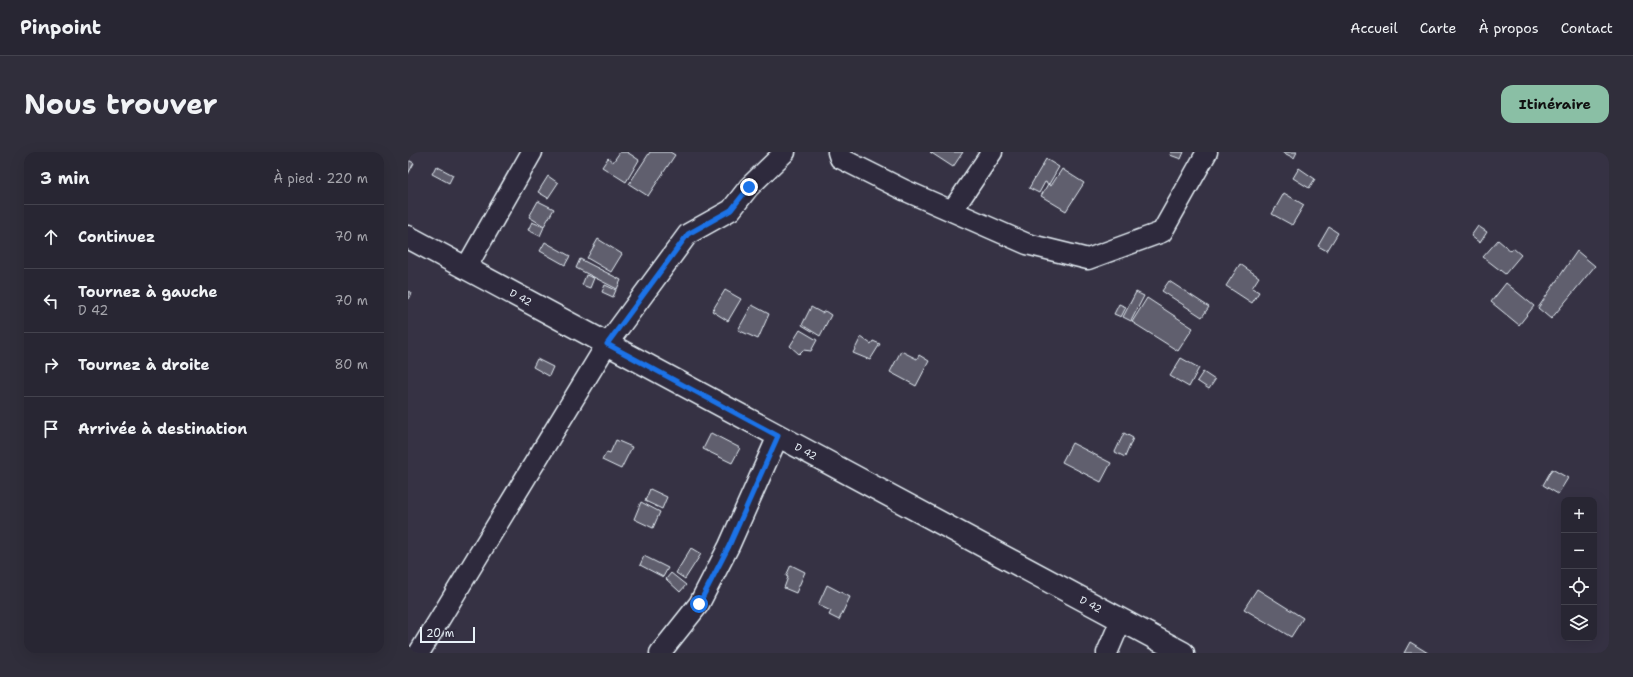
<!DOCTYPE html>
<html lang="fr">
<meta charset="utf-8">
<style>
:root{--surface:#282633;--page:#302e3b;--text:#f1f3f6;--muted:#a5a5ac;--line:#44434e;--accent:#8abfa5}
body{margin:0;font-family:"Shantell Sans",sans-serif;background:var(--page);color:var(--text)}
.controls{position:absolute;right:12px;bottom:12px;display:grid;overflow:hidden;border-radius:8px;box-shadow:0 4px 16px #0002}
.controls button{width:36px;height:36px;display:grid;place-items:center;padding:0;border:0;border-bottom:1px solid var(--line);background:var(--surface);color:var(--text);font:20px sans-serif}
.scale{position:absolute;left:12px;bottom:10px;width:55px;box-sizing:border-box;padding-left:4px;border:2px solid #e8f1f8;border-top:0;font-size:11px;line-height:14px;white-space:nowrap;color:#e8f1f8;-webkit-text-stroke:3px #2f2a3d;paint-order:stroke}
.stop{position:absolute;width:12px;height:12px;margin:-9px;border:3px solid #1a73e8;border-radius:50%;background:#fff}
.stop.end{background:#1a73e8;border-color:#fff;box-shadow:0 1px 4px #0008}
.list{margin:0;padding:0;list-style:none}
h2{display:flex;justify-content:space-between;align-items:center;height:52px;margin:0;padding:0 16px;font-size:17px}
h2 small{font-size:13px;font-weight:400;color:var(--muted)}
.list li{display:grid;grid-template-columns:26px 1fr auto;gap:12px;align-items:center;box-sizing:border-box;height:64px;padding:0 16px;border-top:1px solid var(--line)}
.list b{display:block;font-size:15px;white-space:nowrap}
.list p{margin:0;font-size:13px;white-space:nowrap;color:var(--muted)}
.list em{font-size:13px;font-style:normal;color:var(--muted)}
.icon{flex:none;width:22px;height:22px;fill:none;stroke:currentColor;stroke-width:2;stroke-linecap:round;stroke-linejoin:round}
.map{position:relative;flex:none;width:1201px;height:501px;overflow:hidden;border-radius:12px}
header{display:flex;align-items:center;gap:24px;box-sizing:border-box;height:56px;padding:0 20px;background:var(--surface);border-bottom:1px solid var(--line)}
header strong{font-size:19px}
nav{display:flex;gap:22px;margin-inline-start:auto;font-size:14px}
.intro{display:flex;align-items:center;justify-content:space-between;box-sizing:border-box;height:96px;padding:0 24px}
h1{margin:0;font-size:28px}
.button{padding:10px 18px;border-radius:12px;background:var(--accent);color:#111;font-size:14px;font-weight:700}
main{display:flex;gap:24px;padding:0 24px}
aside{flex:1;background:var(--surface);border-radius:12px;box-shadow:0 4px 16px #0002}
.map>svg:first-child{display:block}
.building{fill:#605e6e;stroke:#e8f1f8}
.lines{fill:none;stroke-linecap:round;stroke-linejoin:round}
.street-casing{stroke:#e8f1f8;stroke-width:23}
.secondary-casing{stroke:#e8f1f8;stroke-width:25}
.street{stroke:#2f2a3d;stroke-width:20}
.secondary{stroke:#2f2a3d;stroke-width:22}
.route{stroke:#1a73e8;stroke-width:5}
.labels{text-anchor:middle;stroke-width:4;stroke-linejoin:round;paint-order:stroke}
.street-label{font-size:10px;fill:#e8f1f8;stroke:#2f2a3d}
</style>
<header>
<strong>Pinpoint</strong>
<nav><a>Accueil</a><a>Carte</a><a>À propos</a><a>Contact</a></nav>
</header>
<div class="intro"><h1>Nous trouver</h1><a class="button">Itinéraire</a></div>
<main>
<aside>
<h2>3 min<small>À pied · 220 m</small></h2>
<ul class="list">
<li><svg class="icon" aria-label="ahead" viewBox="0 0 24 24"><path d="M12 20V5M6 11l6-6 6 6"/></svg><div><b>Continuez</b></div><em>70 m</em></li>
<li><svg class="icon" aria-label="left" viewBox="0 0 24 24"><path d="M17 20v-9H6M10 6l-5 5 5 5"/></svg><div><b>Tournez à gauche</b><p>D 42</p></div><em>70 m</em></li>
<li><svg class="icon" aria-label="right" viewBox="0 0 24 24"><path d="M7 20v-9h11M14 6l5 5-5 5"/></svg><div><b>Tournez à droite</b></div><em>80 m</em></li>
<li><svg class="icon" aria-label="arrive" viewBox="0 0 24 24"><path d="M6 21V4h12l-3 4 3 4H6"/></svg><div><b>Arrivée à destination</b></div></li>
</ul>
</aside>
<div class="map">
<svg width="1201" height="501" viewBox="0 0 1201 501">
<rect width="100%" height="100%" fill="#363244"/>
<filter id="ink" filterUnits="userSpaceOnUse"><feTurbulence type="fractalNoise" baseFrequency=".025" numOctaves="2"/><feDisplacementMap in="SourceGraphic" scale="8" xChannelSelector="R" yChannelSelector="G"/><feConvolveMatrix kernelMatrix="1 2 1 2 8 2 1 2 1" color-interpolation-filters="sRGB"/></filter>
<g filter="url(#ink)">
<path class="building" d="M212 0H219L231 8 218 30 194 15 200 6 205 10Z
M242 0H262L267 3 240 44 221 32Z
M522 0H555L545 15Z
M763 0H776L773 7 762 3Z
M874 0H889L886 6Z
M638 7 651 15 641 32 637 30 631 41 621 36Z
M0 8 6 11 0 22Z
M28 14 45 23 41 31 24 22Z
M891 16 907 27 901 36 885 26Z
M654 17 676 31 658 59 633 44 640 32 643 34Z
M140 24 150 31 140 46 130 40Z
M876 41 896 53 884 73 864 62Z
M130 49 146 57 136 74 121 65Z
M124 70 136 75 132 84 120 78Z
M1070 74 1079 80 1072 91 1063 84Z
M921 75 930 81 919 99 910 94Z
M190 87 214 102 203 120 179 106Z
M1090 88 1103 99 1105 96 1113 103 1097 122 1075 105Z
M137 90 162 104 157 113 132 99Z
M1169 99 1187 114 1143 167 1130 156Z
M172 107 213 128 209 137 168 116Z
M832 112 851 125 844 136 851 140 844 151 818 134Z
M178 123 186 126 182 136 174 133Z
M761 129 801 155 794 165 754 139Z
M1098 131 1126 154 1111 173 1083 150Z
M197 133 208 138 205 145 194 140Z
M317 138 333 147 320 169 304 159Z
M0 139 4 141 1 147H0Z
M728 140 736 144 723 169 715 165Z
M739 146 785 176 770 199 724 170Z
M711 152 718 155 713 165 706 162Z
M344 153 361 162 350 187 330 178Z
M403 155 414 161 417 159 423 163 412 184 394 173Z
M392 178 409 188 403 199 395 198 391 202 382 194Z
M453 185 463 192 465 189 472 192 462 208 445 201Z
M493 199 509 207 511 203 521 209 508 234 482 220Z
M773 206 791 216 781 235 762 224Z
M129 207 145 215 141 224 125 215Z
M795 220 807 228 801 237 789 229Z
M303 281 332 296 324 311 295 297Z
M716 281 725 286 717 305 707 300Z
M208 288 224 295 213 317 194 308 199 300 202 301Z
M664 291 703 311 693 330 654 310Z
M1144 317 1160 326 1150 342 1135 333Z
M242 337 259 345 254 357 237 349Z
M233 350 252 360 245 376 226 367Z
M283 396 293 402 277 427 268 421Z
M236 404 260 416 255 425 232 413Z
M383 413 397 420 388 441 376 436 380 425 378 424Z
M263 421 278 433 272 440 258 427Z
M419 433 442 445 431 468 421 463 423 459 410 453Z
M849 437 895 466 883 485 836 457Z
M1002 490 1020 501H996Z"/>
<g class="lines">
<g class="street-casing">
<path id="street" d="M430 0 432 6 496 38 619 92 680 107 754 80 799 0
M544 59 584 0
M58 116 124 0
M11 501 199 192 280 82 323 58 341 35 377 0
M252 501 291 452 321 394 370 284
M699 501 713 468"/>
</g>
<g class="secondary-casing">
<path id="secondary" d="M0 85 775 501"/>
</g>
<use href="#street" class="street"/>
<use href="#secondary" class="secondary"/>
</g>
</g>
<g class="lines" filter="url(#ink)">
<path class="route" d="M291 452 321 394 370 284 199 192 280 82 323 58 341 35"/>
</g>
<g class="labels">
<g class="street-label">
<text transform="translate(113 145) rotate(28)" y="4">D 42</text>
<text transform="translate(398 299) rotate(28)" y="4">D 42</text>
<text transform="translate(683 452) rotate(28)" y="4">D 42</text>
</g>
</g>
</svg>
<div class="controls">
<button>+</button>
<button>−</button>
<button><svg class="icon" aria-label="locate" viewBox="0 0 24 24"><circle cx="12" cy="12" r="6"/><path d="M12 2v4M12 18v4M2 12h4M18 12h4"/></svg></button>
<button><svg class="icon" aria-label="layers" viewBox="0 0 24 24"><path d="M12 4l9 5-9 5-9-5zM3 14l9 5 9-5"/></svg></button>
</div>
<div class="scale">20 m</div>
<div class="stop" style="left:291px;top:452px"></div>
<div class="stop end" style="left:341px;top:35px"></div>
</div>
</main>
